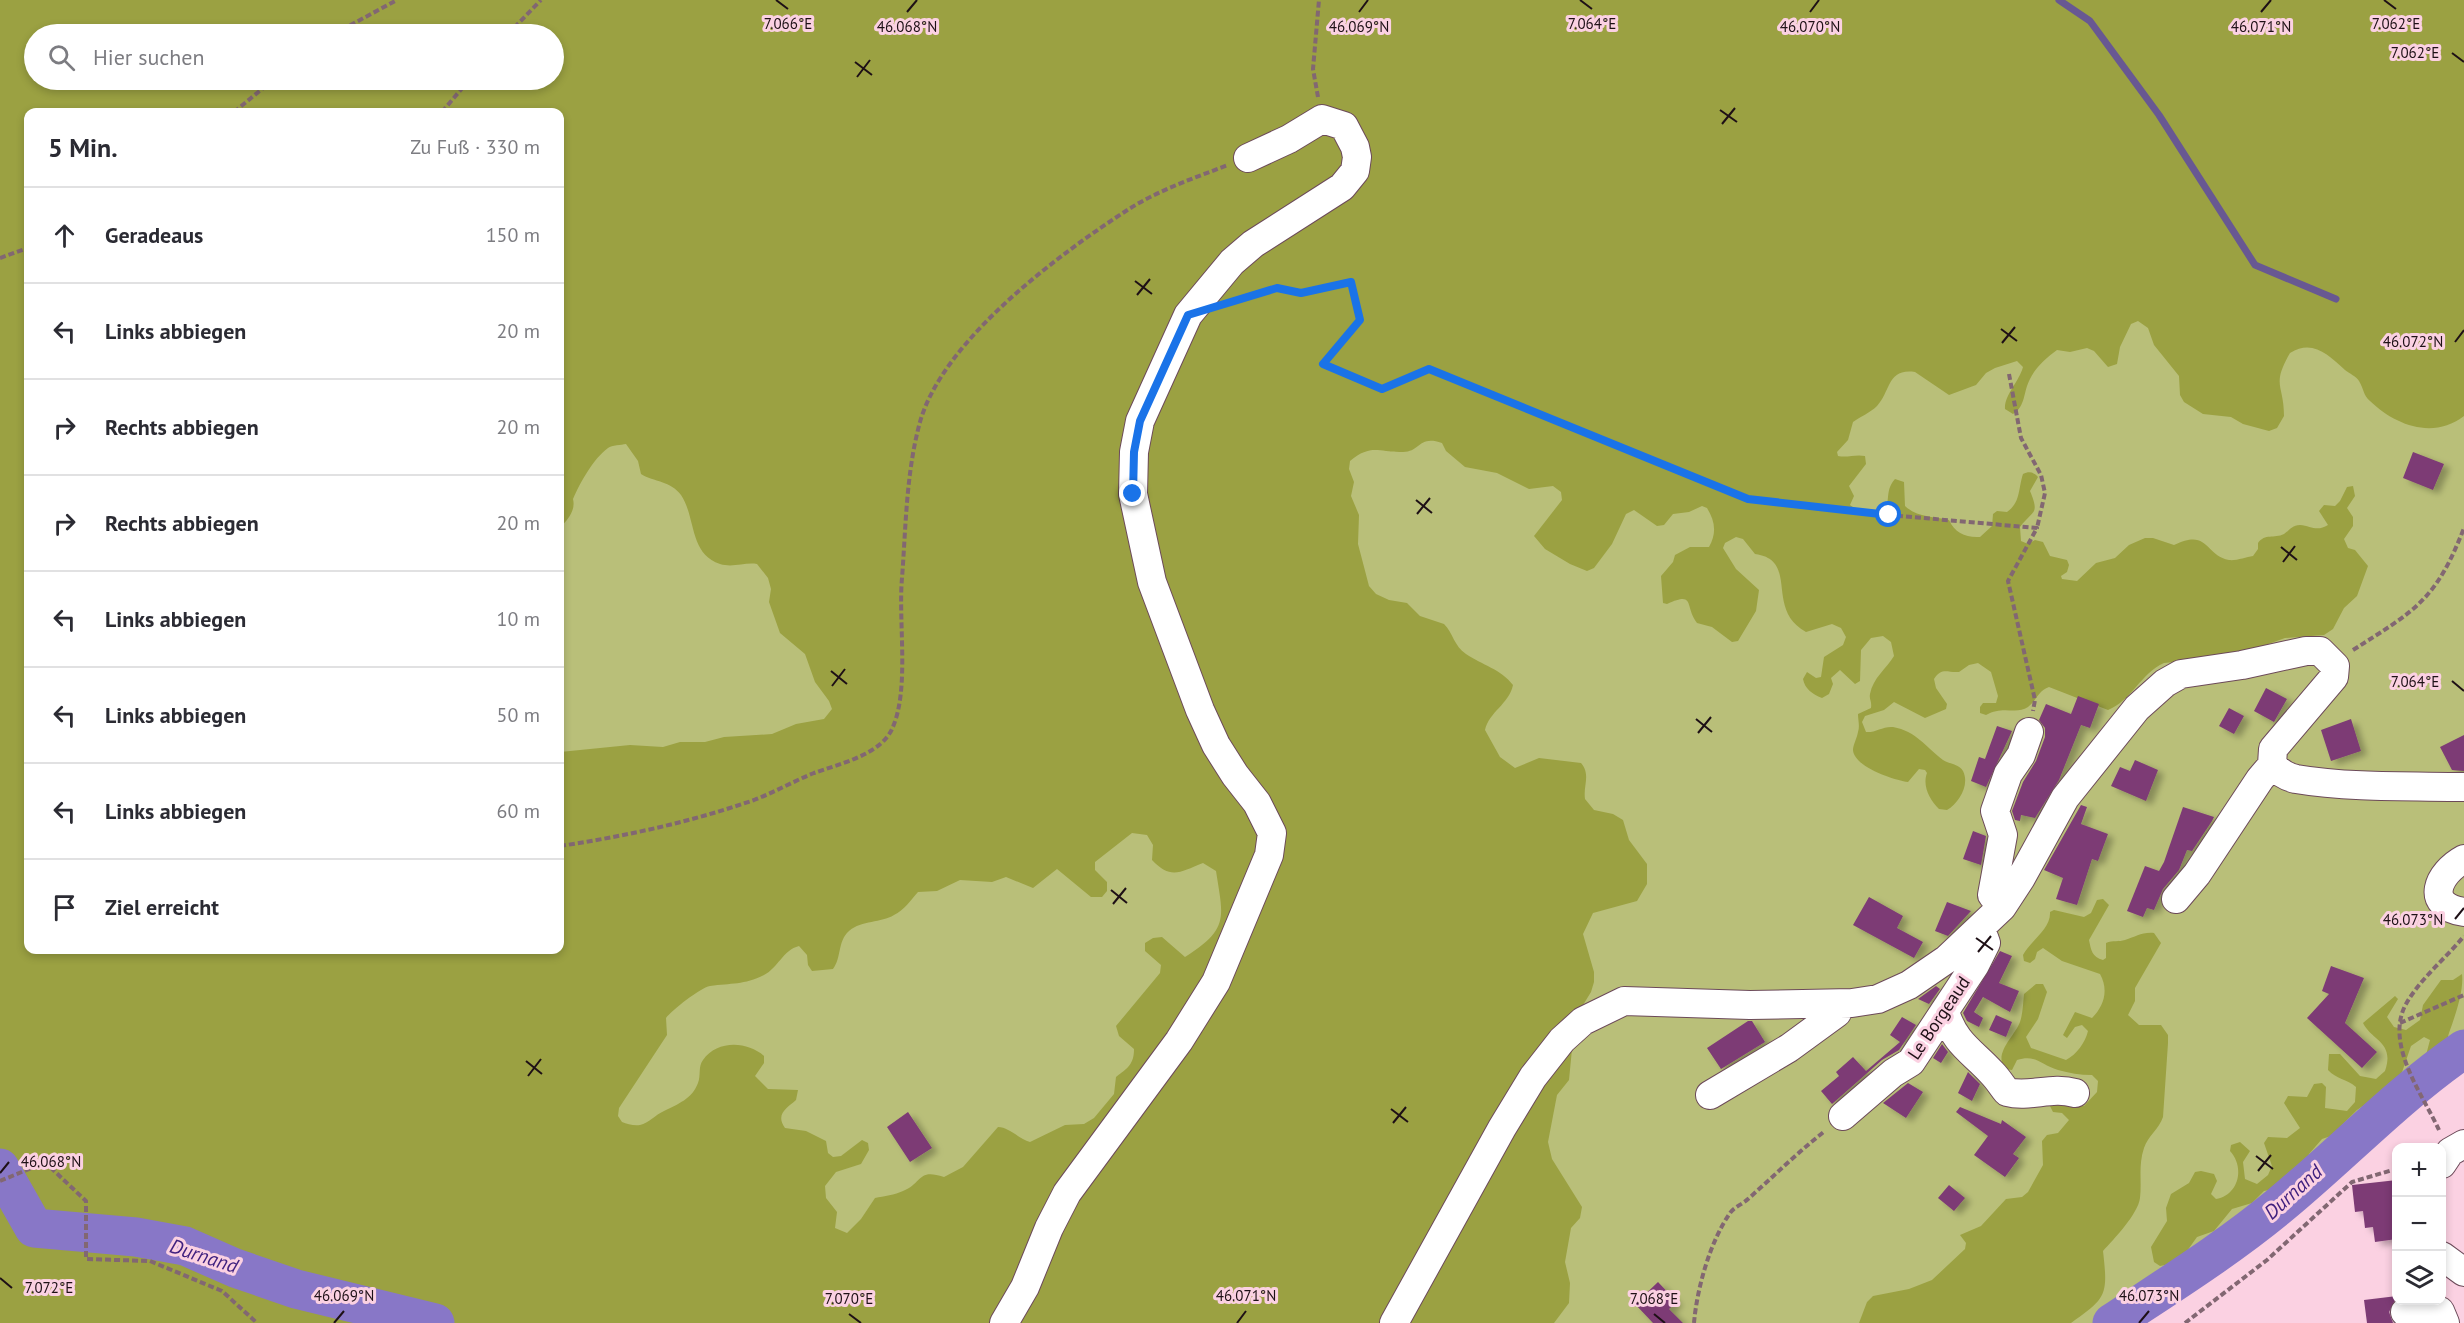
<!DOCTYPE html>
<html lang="de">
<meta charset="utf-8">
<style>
:root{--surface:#fff;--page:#f7f7f7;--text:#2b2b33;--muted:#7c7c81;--line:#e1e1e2}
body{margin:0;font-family:"PT Sans",sans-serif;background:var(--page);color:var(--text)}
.controls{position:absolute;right:18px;bottom:18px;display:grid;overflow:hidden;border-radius:12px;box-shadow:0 3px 9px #0003}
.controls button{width:54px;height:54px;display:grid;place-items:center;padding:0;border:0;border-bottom:2px solid var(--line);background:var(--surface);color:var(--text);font:30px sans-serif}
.stop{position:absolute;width:18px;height:18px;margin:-14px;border:4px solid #1a73e8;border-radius:50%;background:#fff}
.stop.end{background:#1a73e8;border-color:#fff;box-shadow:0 2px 6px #0008}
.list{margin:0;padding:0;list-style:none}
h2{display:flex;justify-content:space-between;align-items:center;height:78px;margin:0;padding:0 24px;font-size:26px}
h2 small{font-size:20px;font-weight:400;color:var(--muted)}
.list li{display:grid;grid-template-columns:39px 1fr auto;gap:18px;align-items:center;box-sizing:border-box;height:96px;padding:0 24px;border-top:2px solid var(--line)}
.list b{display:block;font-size:22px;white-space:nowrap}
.list em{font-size:20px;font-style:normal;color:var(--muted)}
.icon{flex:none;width:33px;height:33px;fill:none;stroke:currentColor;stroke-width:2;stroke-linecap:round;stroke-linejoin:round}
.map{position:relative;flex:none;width:2464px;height:1323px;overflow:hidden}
.search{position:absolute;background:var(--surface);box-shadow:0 3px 9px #0003;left:24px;top:24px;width:540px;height:66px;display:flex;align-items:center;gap:15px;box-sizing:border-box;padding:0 21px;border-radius:33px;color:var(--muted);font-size:22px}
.panel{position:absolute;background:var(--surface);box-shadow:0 3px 9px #0003;left:24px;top:108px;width:540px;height:846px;border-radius:12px}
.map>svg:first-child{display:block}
.green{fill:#b9bf79;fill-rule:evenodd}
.forest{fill:#9ba142;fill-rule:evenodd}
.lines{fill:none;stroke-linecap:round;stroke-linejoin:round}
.stream{stroke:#685892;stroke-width:7}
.river{stroke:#8877c7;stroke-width:39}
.building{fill:#7d3b75;filter:url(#shadow)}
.minor-casing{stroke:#6c4a59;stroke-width:30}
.path{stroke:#826772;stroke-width:4;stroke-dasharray:6 3;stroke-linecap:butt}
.minor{stroke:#fff;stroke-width:28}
.route{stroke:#1a73e8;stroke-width:8}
.ticks{fill:none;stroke:#1e1016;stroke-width:2}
.labels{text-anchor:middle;stroke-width:6;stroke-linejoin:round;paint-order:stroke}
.street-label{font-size:18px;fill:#1e1016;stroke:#fbd1e2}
.water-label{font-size:20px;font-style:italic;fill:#40217f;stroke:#fbd1e2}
.ticks-label{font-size:15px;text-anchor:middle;fill:#1e1016;stroke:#fbd1e2;stroke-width:6;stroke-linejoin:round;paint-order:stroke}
</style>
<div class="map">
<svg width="2464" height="1323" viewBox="0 0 2464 1323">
<defs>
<filter id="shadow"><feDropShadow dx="6" dy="4" stdDeviation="3" flood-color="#0004"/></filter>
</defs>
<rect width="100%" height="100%" fill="#fbd1e2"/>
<path class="green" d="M0 0H2464V1043L2348 1133 2296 1195 2147 1315 2123 1323H400L0 1168ZM34 34H554V80H34ZM28 112H560V950H28Z"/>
<path class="forest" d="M0 0H2464V416C2433 440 2395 425 2370 401 2363 395 2364 389 2359 381 2357 377 2349 373 2345 370 2328 355 2313 339 2290 353 2271 386 2284 384 2284 416L2277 428 2269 431 2243 424 2231 417 2203 414 2184 402 2180 395 2179 376 2154 345 2148 328 2138 321 2131 324 2120 347 2117 364 2108 367 2094 351 2087 348 2070 352 2057 350C2046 358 2036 367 2030 379 2023 392 2026 406 2013 414L2005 409C2004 395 2019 382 2023 367L2017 361 1995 368 1986 373 1976 385 1949 395 1915 372C1887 368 1891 391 1877 406 1870 413 1861 416 1853 422L1848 440 1837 452 1838 456C1848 458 1855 454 1865 456L1866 464 1849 486 1854 496 1850 505 1861 513C1902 512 1879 497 1895 479L1904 482 1905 506C1918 518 1933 516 1949 520 1955 533 1966 538 1980 537L1992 526 1993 514 1997 511 2007 512C2021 502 2018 489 2023 474 2029 471 2034 472 2038 477L2030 491C2040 515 2033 510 2020 527L2021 541 2028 544 2035 540 2043 542 2050 556 2067 560 2069 565 2067 572 2061 576 2062 579 2077 581 2096 563 2115 558 2129 545 2145 538H2153L2174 545C2209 528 2204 555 2229 560 2236 561 2246 557 2253 556L2258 549V543C2265 533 2274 539 2284 534 2290 530 2292 525 2300 525 2311 526 2317 532 2328 525L2319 511 2324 505 2335 506 2340 501 2347 487 2353 486 2355 496 2347 508 2353 517V526L2344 539 2348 548 2355 550 2368 566 2357 596 2344 608 2333 629 2324 635 2285 638 2235 656 2164 663C2141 673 2131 701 2108 710L2049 687C2039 690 2036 701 2028 707 2016 715 2003 705 1986 715L1980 713V707L1983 703H1996L1998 696 1991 672 1978 663 1969 665 1959 672C1947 673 1942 667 1934 679L1936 688 1947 704 1946 709 1925 718 1894 702 1884 710 1865 716 1862 722 1866 732C1875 733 1883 726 1893 727 1916 731 1926 747 1943 760 1949 764 1959 764 1963 771 1970 785 1959 803 1947 810L1939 809C1930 800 1922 786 1927 773L1925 770 1919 769 1908 782C1894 780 1854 767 1853 750 1853 745 1857 738 1858 732 1860 726 1858 720 1858 714L1871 708C1872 701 1869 700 1870 694 1873 678 1886 669 1894 656L1891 642 1883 636 1871 638 1861 650 1860 681 1855 684 1840 670 1831 678 1833 684 1829 694 1822 698C1812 694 1805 689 1803 679L1807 672 1816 678 1821 677 1824 657 1843 645 1846 637 1841 628 1832 624 1806 632C1764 609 1800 560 1755 554L1743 539 1736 537 1725 543 1723 548 1736 569 1759 590 1756 611 1738 641 1732 642 1712 627 1697 623C1684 606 1696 591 1667 604L1663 603 1661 576 1673 562 1675 555 1690 547H1709C1717 533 1715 521 1707 508L1702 506 1689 512 1673 514 1664 525 1657 526 1634 510 1626 514 1612 544 1594 568 1587 571 1570 564 1545 549 1534 536 1562 500 1561 492 1553 486 1529 489 1497 473 1465 467 1446 451 1442 443C1418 435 1421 452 1403 452 1379 453 1372 443 1350 461L1349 469 1354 482 1351 496 1359 515 1358 544 1369 586 1376 594 1389 600 1407 603 1420 616 1444 624C1453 633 1454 646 1466 654 1482 665 1501 669 1513 685 1509 704 1489 712 1485 730L1500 757 1515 768 1539 758 1581 763C1591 775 1583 785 1585 799L1594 810 1613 814 1623 820 1629 840 1647 864V884L1637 901 1593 913 1583 934 1594 972V982L1591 992 1575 1018 1569 1080 1557 1095 1548 1142 1552 1159 1582 1207 1580 1218 1571 1228 1565 1262 1570 1283 1569 1303 1554 1323H0ZM34 34H554V80H34ZM28 112H560V528C567 520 576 511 573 499 580 483 593 459 608 448 612 445 621 445 626 444L638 461 641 474C654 482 671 481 681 495 696 517 689 554 720 564 733 568 745 562 757 564L768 578 771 589 769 602 780 633 805 654 815 682 829 701 832 709 824 719 796 724 772 734 724 737 705 742H680L663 747 630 745 560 752V950H28ZM1132 833 1147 835 1153 845 1152 860C1171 880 1180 872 1203 863L1216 871C1223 917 1230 929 1185 957L1162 937 1153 938 1145 943V951L1161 965 1160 973 1116 1026 1119 1036 1134 1049C1134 1064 1128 1068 1116 1077L1114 1094 1094 1118 1084 1124 1065 1125 1030 1142C1019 1139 1009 1127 998 1127L963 1167 944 1177C917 1168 923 1183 903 1191 895 1195 884 1196 875 1198L861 1219 847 1233 835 1228 837 1212 826 1198 825 1186 836 1172 861 1164 869 1150 868 1143 862 1140 841 1156 833 1157 828 1153 826 1141 806 1131 785 1128C775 1114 787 1108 796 1100L798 1090 768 1089 755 1076 764 1063V1056C747 1041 717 1040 703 1060 698 1066 701 1076 698 1083 692 1099 678 1104 664 1111 655 1115 649 1123 640 1125 634 1126 627 1124 622 1122L618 1116 619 1108 667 1035 666 1018C672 1010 700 988 710 986 731 983 744 985 764 975 778 968 783 950 799 946L807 955 808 965 812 971 833 969C842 957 837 942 849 931 862 920 881 923 894 915 904 910 911 900 918 892L937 891 960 880 992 882 1006 877 1033 888 1057 869 1091 897H1102L1107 891V882L1095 870V862Z
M2103 899 2109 905 2089 940C2091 950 2092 957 2103 960L2106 958V943C2113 940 2119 942 2125 940 2136 937 2141 932 2154 933L2161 943 2135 988V1001L2128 1015 2139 1025H2161L2168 1035V1043L2163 1117C2159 1129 2148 1136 2144 1148 2138 1166 2142 1180 2140 1198 2138 1214 2114 1239 2103 1251 2108 1295 2107 1298 2071 1323H1859L1867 1302 1873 1296 1909 1289 1932 1280 1965 1249 1966 1243 1960 1235 1981 1226 2006 1199 2022 1197 2028 1192 2043 1165 2042 1141 2047 1135 2058 1133 2069 1120 2062 1113 2053 1112 2050 1106 2053 1102 2084 1106 2097 1092 2098 1081 2092 1075C2080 1075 2069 1073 2058 1070 2041 1065 2036 1054 2017 1060L2012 1070 2005 1069C1993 1053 2015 1036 2020 1022 2023 1013 2023 1003 2024 994L2036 984H2043L2047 992 2038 1019 2026 1037 2031 1048 2066 1060C2077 1054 2085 1043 2088 1031L2082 1025 2075 1027 2067 1038 2063 1035 2075 1012 2092 1018C2104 1006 2109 990 2100 974L2062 961 2043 948 2037 952 2035 959 2030 963 2024 961 2023 955C2031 940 2051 929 2050 912L2054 910 2084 917 2091 913 2097 900Z
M2462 974C2464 991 2455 1016 2449 1033 2446 1041 2447 1052 2446 1062L2437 1067 2425 1059 2430 1040 2424 1037 2411 1046 2399 1081 2357 1110 2331 1136 2322 1139 2309 1154 2305 1164 2288 1177 2280 1188 2264 1191 2252 1203 2232 1209 2214 1231 2197 1237 2182 1258 2175 1263 2160 1266 2154 1262 2151 1247 2167 1221 2166 1208 2171 1194 2189 1183 2195 1172 2201 1171 2214 1174 2217 1181 2211 1194 2216 1199C2239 1195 2245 1167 2230 1151L2231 1145 2240 1142 2250 1151 2243 1162 2245 1179 2257 1184 2268 1175 2272 1166 2264 1143 2268 1137 2287 1138 2300 1128 2284 1103 2288 1096 2307 1097 2314 1084 2322 1083 2326 1087 2325 1108 2347 1111 2355 1102 2356 1087C2347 1079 2336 1079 2328 1070L2329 1054H2340L2360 1076 2376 1079 2385 1071C2395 1042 2372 1041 2363 1023L2395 996 2398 999 2387 1017 2394 1027 2406 1030 2420 1020 2423 1005 2441 980H2453Z"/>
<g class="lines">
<path class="stream" d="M2059 0 2090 21 2159 115 2255 265 2336 299"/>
<path class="river" d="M0 1168 34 1228 136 1237 185 1246 235 1268 296 1289 435 1323
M2112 1323C2169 1285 2227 1249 2280 1205 2342 1154 2397 1095 2464 1049"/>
</g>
<path class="building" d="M2413 452 2444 464 2433 490 2403 478Z
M2266 688 2287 699 2274 722 2254 711Z
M2078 696 2099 704 2090 728 2081 725 2059 780 2035 818 2021 815 2020 821 2015 820 2012 811 2023 782 2036 761 2045 737V728L2039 720 2046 704 2071 714Z
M2229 708 2244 716 2234 734 2219 726Z
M2351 719 2361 751 2331 761 2321 730Z
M1997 726 2012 731 1986 787 1971 781 1979 757 1985 759Z
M2464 735V771L2452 770 2440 747Z
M2135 760 2158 770 2146 801 2111 786 2120 767 2130 771Z
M2081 805 2087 807 2081 824 2108 834 2098 861 2092 859 2077 905 2056 899 2063 878 2044 870Z
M2183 807 2214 817 2212 821 2192 851 2187 850 2179 870 2163 889 2154 910 2147 908 2143 917 2127 911 2145 866 2159 871 2164 862Z
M1973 831 1986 836 1981 865 1963 859Z
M1869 897 1903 916 1897 928 1923 942 1914 958 1853 925Z
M1947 902 1971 911 1948 936 1935 931Z
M2000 951 2012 956 1999 983 2019 991 2010 1012 1983 997 1974 1012 1983 1018 1979 1027 1967 1021 1963 1013Z
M2331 966 2364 978 2345 1023 2377 1052 2362 1068 2307 1018 2329 994 2322 991Z
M1936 986 1940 989 1929 1004 1918 999Z
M1996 1015 2012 1022 2006 1037 1989 1030Z
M1902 1017 1916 1025 1899 1050 1882 1060 1832 1104 1821 1091 1839 1076 1836 1072 1853 1057 1866 1071 1900 1042 1890 1035Z
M1748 1021H1752L1765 1042 1721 1069 1707 1048Z
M1942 1044 1948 1052 1941 1063 1933 1058Z
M1968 1072 1980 1084 1972 1101 1958 1093Z
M1908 1083 1923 1092 1906 1118 1883 1103Z
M1960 1107 2001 1124 2002 1120 2026 1137 2013 1154 2019 1158 2005 1177 1974 1155 1988 1136 1956 1112Z
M908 1112 932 1148 910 1162 887 1127Z
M2397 1180V1239L2375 1242 2373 1227 2365 1228 2363 1211 2355 1212 2352 1185Z
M1949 1185 1965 1198 1954 1211 1938 1198Z
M1658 1282 1677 1302 1669 1309 1683 1323H1653L1635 1304Z
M2397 1296 2389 1312 2393 1323H2367L2364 1300Z"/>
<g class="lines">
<g class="minor-casing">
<path id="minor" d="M2464 859C2438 873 2423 906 2464 912
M2176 899 2197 874 2260 779 2272 765
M2002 907 1992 895 2003 835 1995 811 2008 774 2021 755 2029 732
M1945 1012C1955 1044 1972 1051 1992 1073 1998 1079 2002 1086 2007 1092 2030 1098 2051 1086 2075 1093
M1710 1095 1789 1048 1837 1013 1841 1004
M1843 1116 1893 1073 1911 1062 1975 965 1986 943 1981 929
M2442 1164 2450 1152 2464 1144
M2442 1256 2464 1272
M2405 1312 2440 1311 2445 1323
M1004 1323 1025 1287 1049 1228 1067 1193 1179 1041 1216 982 1269 855 1272 833 1257 803 1235 775 1216 745 1200 710 1152 582 1133 494 1134 452 1140 421 1188 315 1232 262 1253 244 1342 187 1355 171 1357 157 1355 147 1344 126 1322 119 1289 139 1248 158
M1394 1323 1502 1128 1533 1077 1562 1040 1583 1021 1624 1001 1750 1005 1852 1003 1878 999 1909 985 1947 959 2002 907 2021 878 2065 798 2137 708 2165 683 2181 674 2242 665 2306 651H2320L2335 666 2334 677 2273 749 2272 765C2279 772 2287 777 2296 779 2349 788 2411 786 2464 787"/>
</g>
<path class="path" d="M334 34 397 0
M508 34 541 0
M1318 97 1313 69 1319 0
M234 112 273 80
M442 112 469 80
M0 258 28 248
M1233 302 1277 288 1301 293 1351 282 1360 320 1323 364 1382 389 1429 369 1748 499 1889 515 2037 528 2008 581 2035 700 2033 711
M2009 374 2021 438 2041 475 2045 493 2037 528
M2353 650C2416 610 2436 600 2464 528
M560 846C626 836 691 822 754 800 775 792 794 781 814 773 839 764 880 755 892 729 910 690 898 622 902 578 906 526 906 473 920 422 943 340 1059 254 1129 209 1159 190 1194 178 1228 165
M2400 1023 2464 995
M2439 1130C2423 1095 2384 1044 2406 1004 2420 979 2446 958 2464 936
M0 1181 36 1166H49L86 1201V1259L150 1261 222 1291 257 1323
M1694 1323C1697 1288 1710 1242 1730 1213 1734 1207 1743 1204 1748 1199 1774 1176 1798 1152 1825 1131
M2185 1323 2267 1260 2352 1182 2396 1169"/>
<use href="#minor" class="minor"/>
</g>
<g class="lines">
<path class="route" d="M1133 494 1134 452 1140 421 1188 315 1277 288 1301 293 1351 282 1360 320 1323 364 1382 389 1429 369 1748 499 1889 515"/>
</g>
<path class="ticks" d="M776 0 788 9M1580 0 1592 9M2384 0 2396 9M907 12 917 0M1359 12 1368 0M1810 12 1819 0M2261 12 2271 0M2452 53 2464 62M855 62 872 75M857 77 870 60M1720 110 1737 122M1722 124 1735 108M1135 281 1152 294M1137 295 1150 279M2001 329 2017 341M2455 342 2464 330M2002 343 2015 327M1416 500 1432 513M1417 514 1430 498M2281 547 2297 560M2283 562 2295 546M831 671 847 684M2452 681 2464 691M832 686 845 669M1696 719 1712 732M1698 733 1711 717M1111 890 1127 903M1113 904 1126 888M2455 919 2464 908M1976 938 1993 950M1978 952 1991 936M526 1061 542 1074M528 1076 541 1059M1391 1109 1408 1122M1393 1123 1406 1107M2256 1156 2273 1169M2258 1171 2271 1155M0 1173 9 1162M0 1278 12 1288M849 1314 861 1323M1654 1314 1665 1323M334 1323 344 1311M1237 1323 1246 1311M2139 1323 2149 1311"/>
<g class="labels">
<g class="street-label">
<text transform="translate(1939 1018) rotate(-56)" y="6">Le Borgeaud</text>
</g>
<g class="water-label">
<text transform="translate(2293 1192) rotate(-42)" y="7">Durnand</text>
<text transform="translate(204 1256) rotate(18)" y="7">Durnand</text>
</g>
</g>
<g class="ticks-label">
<text x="788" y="29">7.066°E</text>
<text x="1592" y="29">7.064°E</text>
<text x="2396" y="29">7.062°E</text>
<text x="907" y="32">46.068°N</text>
<text x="1359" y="32">46.069°N</text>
<text x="1810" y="32">46.070°N</text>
<text x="2261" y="32">46.071°N</text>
<text x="2415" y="58">7.062°E</text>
<text x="2413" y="347">46.072°N</text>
<text x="2415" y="687">7.064°E</text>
<text x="2413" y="925">46.073°N</text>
<text x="51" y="1167">46.068°N</text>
<text x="49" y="1293">7.072°E</text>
<text x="344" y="1301">46.069°N</text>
<text x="1246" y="1301">46.071°N</text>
<text x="2149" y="1301">46.073°N</text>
<text x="849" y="1304">7.070°E</text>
<text x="1654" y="1304">7.068°E</text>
</g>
</svg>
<div class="controls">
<button>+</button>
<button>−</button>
<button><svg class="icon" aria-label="layers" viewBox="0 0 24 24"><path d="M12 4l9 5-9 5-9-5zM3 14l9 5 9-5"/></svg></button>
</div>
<div class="stop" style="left:1889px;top:515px"></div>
<div class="stop end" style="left:1133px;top:494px"></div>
<div class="search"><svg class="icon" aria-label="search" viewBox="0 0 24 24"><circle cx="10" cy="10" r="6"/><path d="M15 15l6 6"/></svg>Hier suchen</div>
<section class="panel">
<h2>5 Min.<small>Zu Fuß · 330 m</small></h2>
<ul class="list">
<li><svg class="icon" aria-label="ahead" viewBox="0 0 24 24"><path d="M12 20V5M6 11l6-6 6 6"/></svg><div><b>Geradeaus</b></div><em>150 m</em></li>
<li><svg class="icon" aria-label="left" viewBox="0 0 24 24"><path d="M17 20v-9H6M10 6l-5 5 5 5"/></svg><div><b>Links abbiegen</b></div><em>20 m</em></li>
<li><svg class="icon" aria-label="right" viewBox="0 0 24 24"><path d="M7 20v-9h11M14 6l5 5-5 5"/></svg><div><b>Rechts abbiegen</b></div><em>20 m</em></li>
<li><svg class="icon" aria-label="right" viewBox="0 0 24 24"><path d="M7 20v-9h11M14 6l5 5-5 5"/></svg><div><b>Rechts abbiegen</b></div><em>20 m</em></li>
<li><svg class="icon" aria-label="left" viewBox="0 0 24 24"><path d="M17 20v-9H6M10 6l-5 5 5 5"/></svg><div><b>Links abbiegen</b></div><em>10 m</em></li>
<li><svg class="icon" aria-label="left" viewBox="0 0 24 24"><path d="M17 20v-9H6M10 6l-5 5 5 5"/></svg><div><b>Links abbiegen</b></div><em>50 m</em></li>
<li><svg class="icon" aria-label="left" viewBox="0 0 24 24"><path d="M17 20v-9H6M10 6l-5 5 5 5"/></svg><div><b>Links abbiegen</b></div><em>60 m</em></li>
<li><svg class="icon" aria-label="arrive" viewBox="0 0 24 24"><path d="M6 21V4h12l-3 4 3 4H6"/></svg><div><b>Ziel erreicht</b></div></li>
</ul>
</section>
</div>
